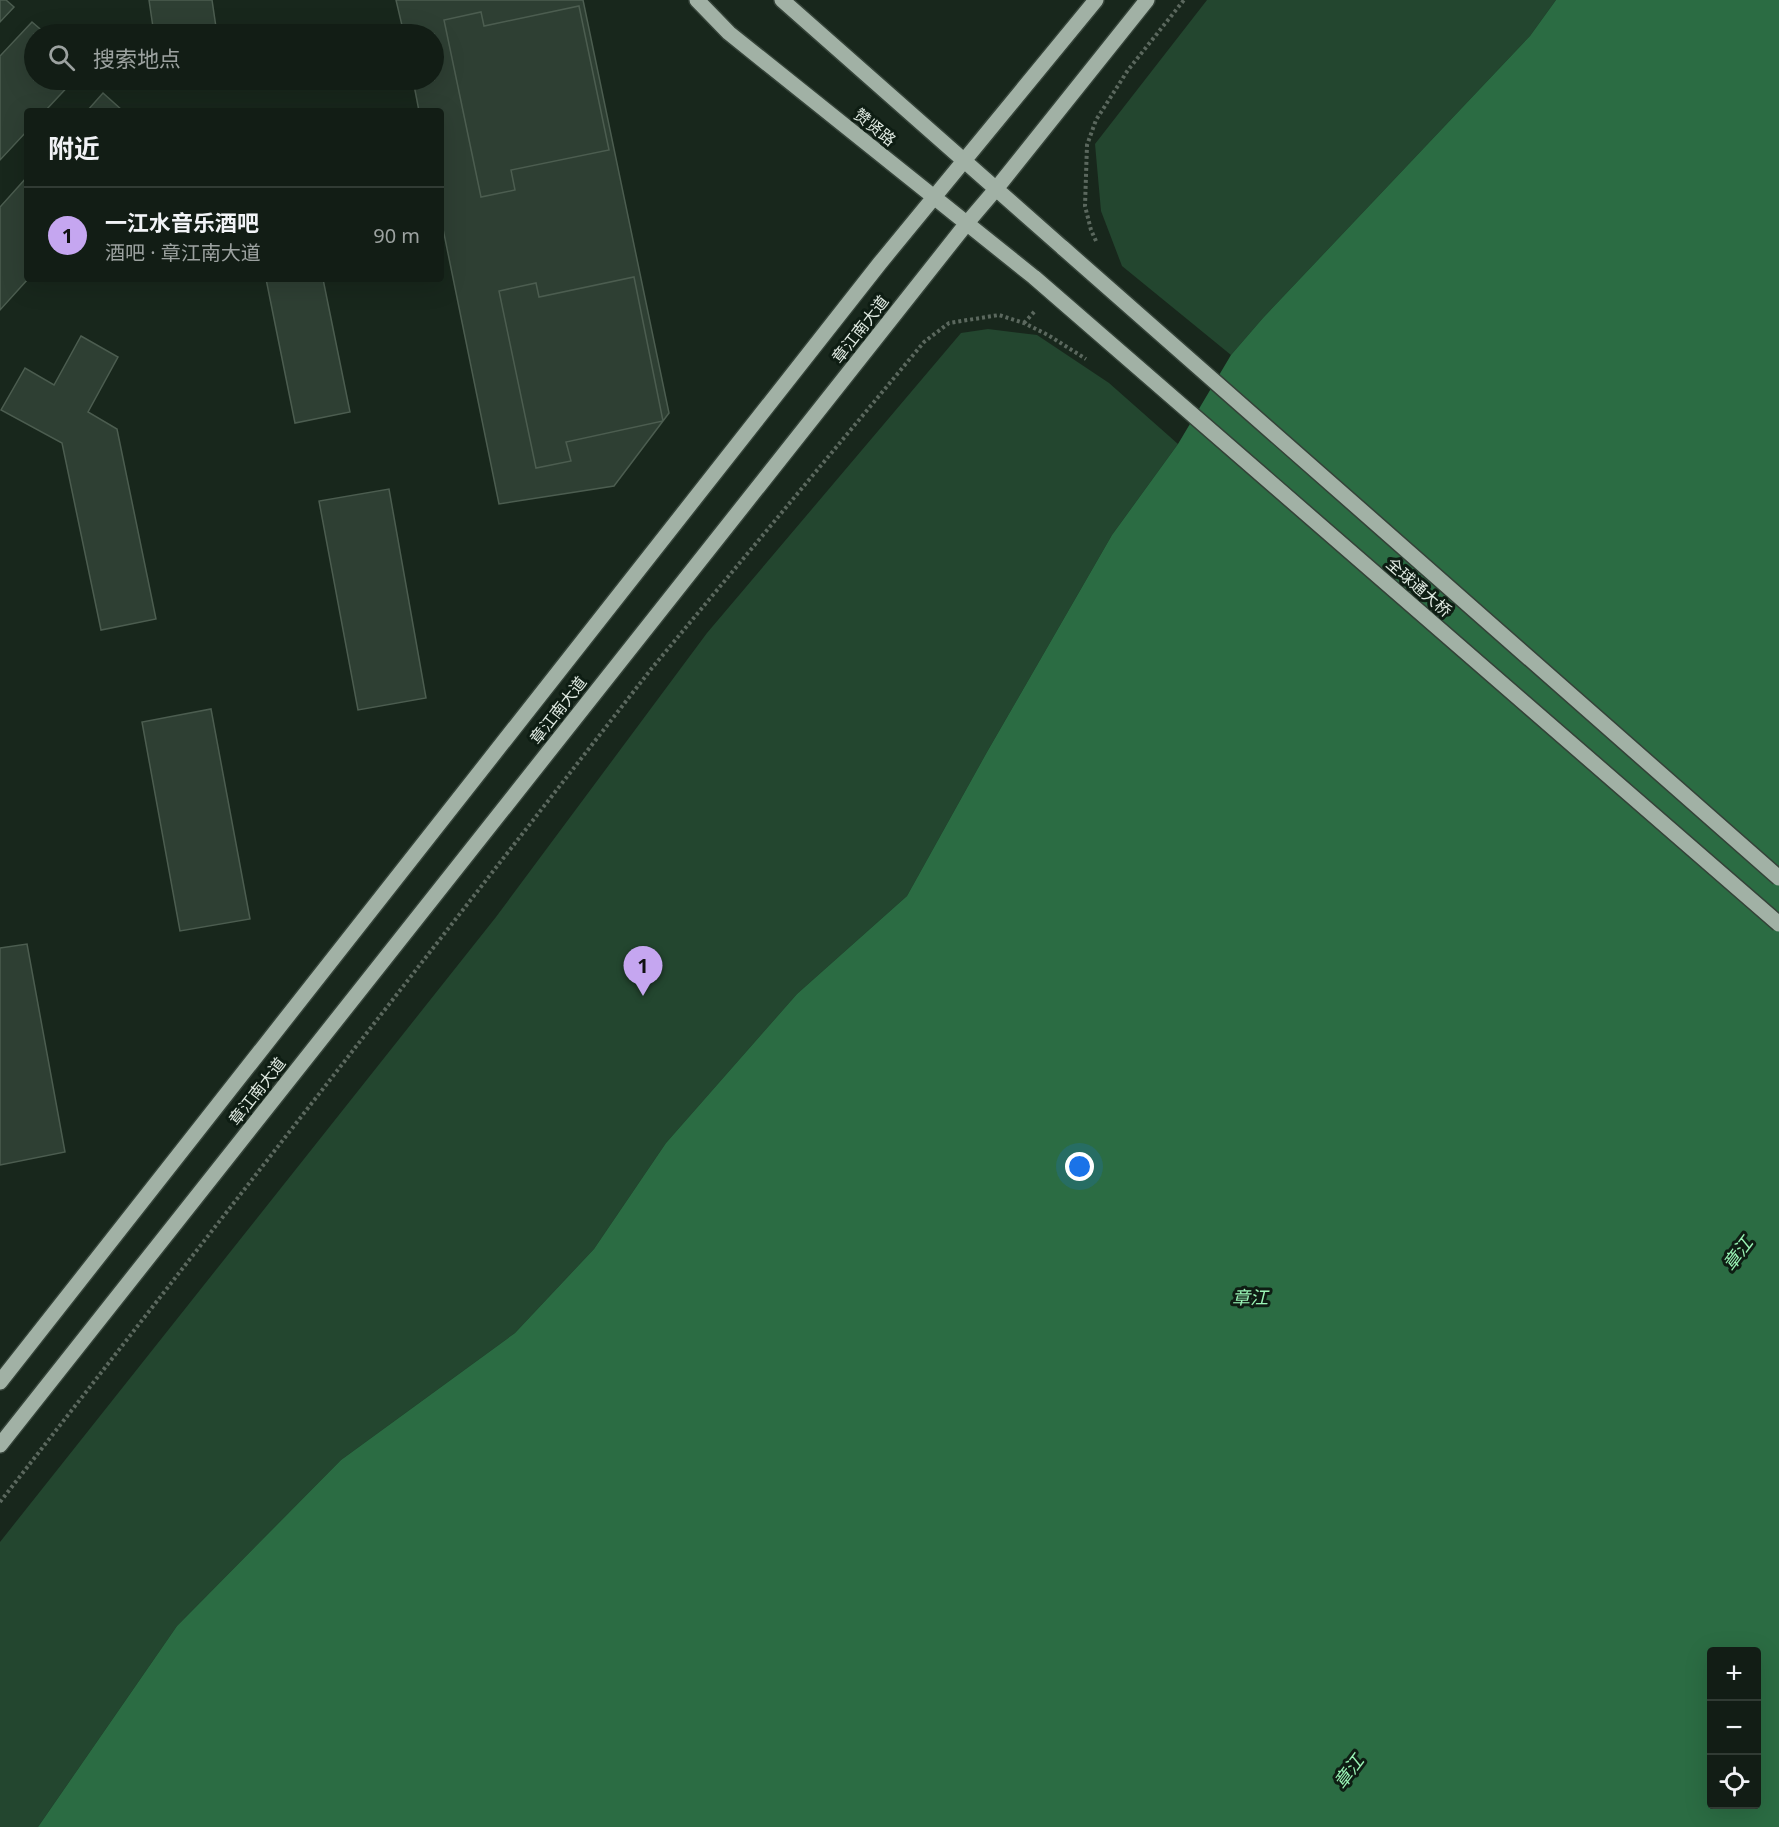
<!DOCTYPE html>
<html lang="zh">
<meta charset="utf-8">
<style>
:root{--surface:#121d15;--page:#1b261e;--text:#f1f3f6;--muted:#9ca2a0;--line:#313b34;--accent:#c5a6f0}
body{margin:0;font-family:"Noto Sans","Noto Sans SC",sans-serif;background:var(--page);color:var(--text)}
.controls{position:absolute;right:18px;bottom:18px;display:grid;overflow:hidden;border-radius:6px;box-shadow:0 6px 24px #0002}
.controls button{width:54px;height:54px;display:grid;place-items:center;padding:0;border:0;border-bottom:2px solid var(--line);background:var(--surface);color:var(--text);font:30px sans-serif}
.you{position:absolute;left:1080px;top:1167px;width:21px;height:21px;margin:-15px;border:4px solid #fff;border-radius:50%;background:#1a73e8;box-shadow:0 0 0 9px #1a73e833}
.badge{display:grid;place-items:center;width:39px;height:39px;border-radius:50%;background:var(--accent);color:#111;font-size:20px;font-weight:700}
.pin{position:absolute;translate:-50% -50px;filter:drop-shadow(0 2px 3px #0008)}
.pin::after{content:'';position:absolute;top:32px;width:21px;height:18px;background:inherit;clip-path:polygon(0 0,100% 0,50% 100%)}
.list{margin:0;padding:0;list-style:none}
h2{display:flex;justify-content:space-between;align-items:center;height:78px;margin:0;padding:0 24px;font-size:26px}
h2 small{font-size:20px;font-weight:400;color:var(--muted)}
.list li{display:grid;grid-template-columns:39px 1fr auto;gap:18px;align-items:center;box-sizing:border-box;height:96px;padding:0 24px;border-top:2px solid var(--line)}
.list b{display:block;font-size:22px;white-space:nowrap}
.list p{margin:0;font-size:20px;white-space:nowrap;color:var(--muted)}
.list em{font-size:20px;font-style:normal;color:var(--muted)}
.icon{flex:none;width:33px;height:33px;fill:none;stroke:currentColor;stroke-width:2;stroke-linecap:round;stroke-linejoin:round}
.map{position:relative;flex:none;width:1779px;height:1827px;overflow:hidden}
.search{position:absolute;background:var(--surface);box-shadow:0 6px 24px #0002;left:24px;top:24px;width:420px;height:66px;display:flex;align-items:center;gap:15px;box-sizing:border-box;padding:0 21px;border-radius:33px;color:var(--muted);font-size:22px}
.panel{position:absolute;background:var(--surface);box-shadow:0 6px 24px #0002;left:24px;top:108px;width:420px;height:174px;border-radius:6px}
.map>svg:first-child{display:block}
.green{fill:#23462f}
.water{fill:#2b6c43;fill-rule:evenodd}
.building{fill:#2e3f33;stroke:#4c5d50;stroke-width:1.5}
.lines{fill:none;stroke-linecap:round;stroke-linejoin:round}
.major-casing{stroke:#344238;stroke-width:18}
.path{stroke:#5b685e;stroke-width:4;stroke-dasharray:3 3;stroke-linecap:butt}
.major{stroke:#a1b1a5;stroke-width:15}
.major-bridge-casing{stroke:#344238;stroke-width:18;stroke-linecap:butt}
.major-bridge{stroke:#a1b1a5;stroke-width:15}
.labels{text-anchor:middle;stroke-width:6;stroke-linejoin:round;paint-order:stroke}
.street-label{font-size:16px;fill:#e0eae2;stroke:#0e1d13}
.water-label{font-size:18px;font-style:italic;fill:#9af5b6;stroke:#0e1d13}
</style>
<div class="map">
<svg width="1779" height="1827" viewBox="0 0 1779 1827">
<rect width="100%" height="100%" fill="#18271c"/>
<path class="green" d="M1207 0H1556L1530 36 1263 318 1231 355 1122 266 1101 211 1095 144Z
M988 329 1037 335 1109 383 1178 444 1112 535 987 752 907 896 797 994 666 1143 594 1249 515 1333 341 1460 177 1626 38 1827H0V1542L496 917 707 633 961 333Z"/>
<path class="water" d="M1556 0H1779V1827H38L177 1626 341 1460 515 1333 594 1249 666 1143 797 994 907 896 987 752 1112 535 1178 444 1231 355 1263 318 1530 36ZM1712 1652H1756V1804H1712Z"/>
<path class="building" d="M0 0H6L14 7 0 22Z
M149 0H212L217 34H154Z
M396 0H583L669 413 614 486 499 504 441 219V111H419L413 80H434V34H404Z
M579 6 609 150 511 170 515 190 481 197 444 20 481 12 484 26Z
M32 22 46 34H34V80H74L45 111H27V131L0 160V56Z
M103 93 123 111H87Z
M27 177V279H28L0 310V207Z
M634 277 663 421 566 442 571 461 536 468 499 291 536 283 539 297Z
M266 279H323L350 412 295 423Z
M81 336 118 357 88 412 117 429 156 619 101 630 62 443 1 410 25 368 54 385Z
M389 489 426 698 358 710 319 501Z
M211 709 250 919 180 931 142 722Z
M27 944 65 1152 0 1165V948Z"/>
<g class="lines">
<g class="major-casing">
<path id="major" d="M697 0 729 33 1035 278
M782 0 1063 248
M0 1382 880 263 1096 0
M0 1445 967 223 996 189 1147 0"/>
</g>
<path class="path" d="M1096 241 1091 230 1085 206 1087 145 1096 120 1128 70 1184 0
M1024 323 1035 311
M0 1502 652 668 924 342 949 323 999 315 1024 323 1048 335 1086 359"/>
<use href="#major" class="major"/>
<g class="major-bridge-casing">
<path id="major-bridge" d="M1063 248 1779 878
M1035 278 1779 924"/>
</g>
<use href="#major-bridge" class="major-bridge"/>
</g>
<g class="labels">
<g class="street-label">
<text transform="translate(875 127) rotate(39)" y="6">赞贤路</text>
<text transform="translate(860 329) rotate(-52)" y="6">章江南大道</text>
<text transform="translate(1419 587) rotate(41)" y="6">全球通大桥</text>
<text transform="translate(558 710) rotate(-52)" y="6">章江南大道</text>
<text transform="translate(257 1091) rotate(-52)" y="6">章江南大道</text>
</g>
<g class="water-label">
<text transform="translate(1738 1254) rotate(-53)" y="6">章江</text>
<text x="1250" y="1304">章江</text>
<text transform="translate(1349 1772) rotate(-53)" y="6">章江</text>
</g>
</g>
</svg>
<div class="controls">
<button>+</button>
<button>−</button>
<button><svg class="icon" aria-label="locate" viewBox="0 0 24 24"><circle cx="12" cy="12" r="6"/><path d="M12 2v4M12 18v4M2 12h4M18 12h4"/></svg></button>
</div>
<div class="you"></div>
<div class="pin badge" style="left:643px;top:996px">1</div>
<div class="search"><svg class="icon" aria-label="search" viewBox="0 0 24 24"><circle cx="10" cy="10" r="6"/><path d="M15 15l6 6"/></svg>搜索地点</div>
<section class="panel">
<h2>附近<small></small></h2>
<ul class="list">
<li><span class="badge">1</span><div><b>一江水音乐酒吧</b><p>酒吧 · 章江南大道</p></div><em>90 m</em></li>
</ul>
</section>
</div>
